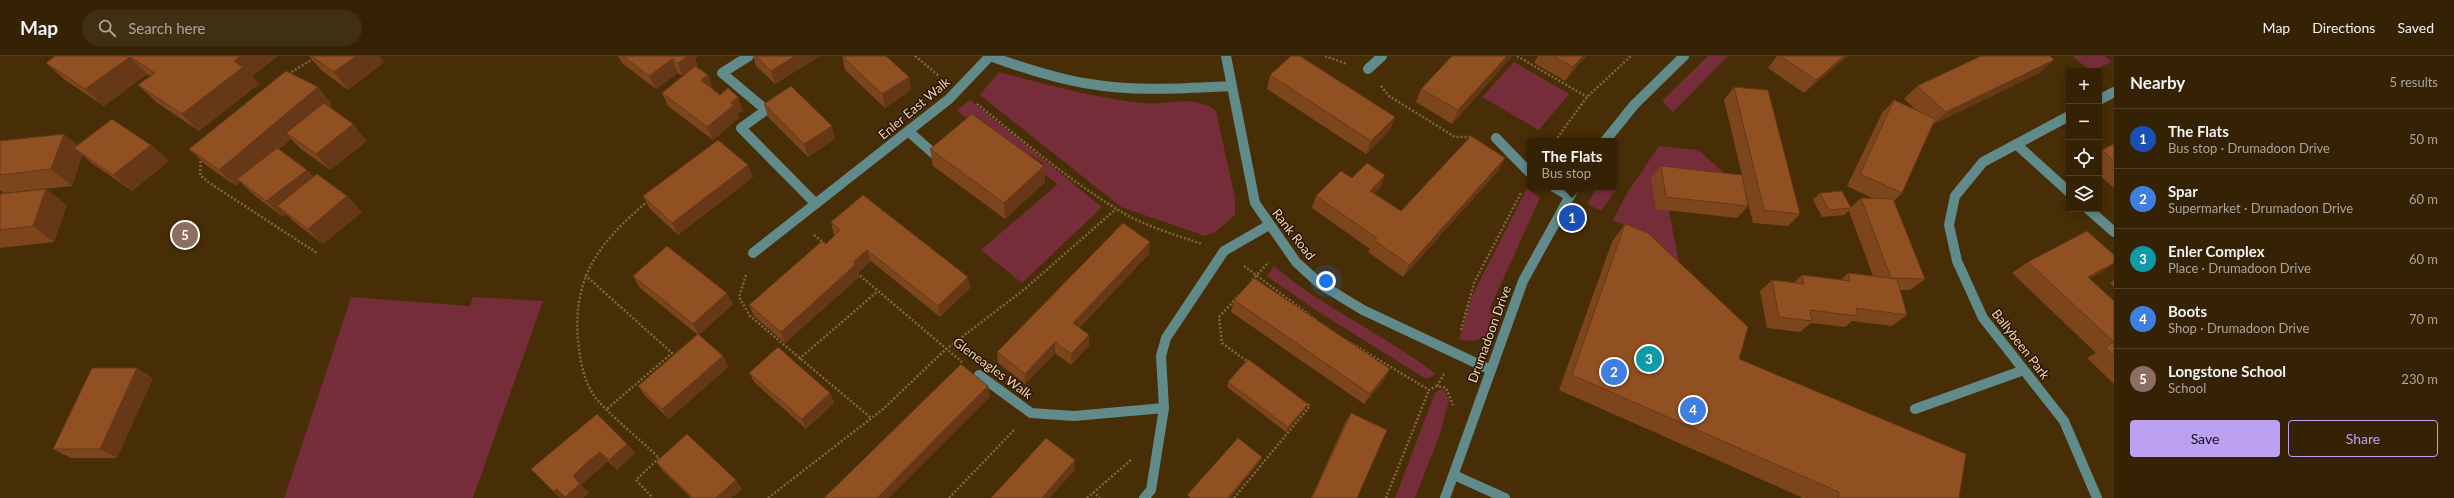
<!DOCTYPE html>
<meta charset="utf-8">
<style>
:root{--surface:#352204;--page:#402f13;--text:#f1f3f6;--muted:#aaa49a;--line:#4f3f26;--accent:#bca0f2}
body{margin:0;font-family:Lato,sans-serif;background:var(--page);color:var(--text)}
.controls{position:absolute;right:12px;top:12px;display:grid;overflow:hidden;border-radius:4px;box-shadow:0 2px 6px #0003}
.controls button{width:36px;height:36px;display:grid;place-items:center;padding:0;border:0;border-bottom:1px solid var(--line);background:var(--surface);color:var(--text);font:20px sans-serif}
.you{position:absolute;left:1326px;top:225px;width:14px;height:14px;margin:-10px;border:3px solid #fff;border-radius:50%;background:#1a73e8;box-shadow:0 0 0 6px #1a73e833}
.badge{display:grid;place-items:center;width:26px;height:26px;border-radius:50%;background:var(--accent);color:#fff;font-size:13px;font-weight:700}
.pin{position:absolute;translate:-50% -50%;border:2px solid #fff;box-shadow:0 1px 4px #0006}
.popup{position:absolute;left:1527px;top:82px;width:90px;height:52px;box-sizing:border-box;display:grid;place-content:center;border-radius:4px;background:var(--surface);filter:drop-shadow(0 1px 3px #0005);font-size:13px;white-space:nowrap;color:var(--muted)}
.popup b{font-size:15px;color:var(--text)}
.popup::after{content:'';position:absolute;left:50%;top:100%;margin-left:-8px;border:8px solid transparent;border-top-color:var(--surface)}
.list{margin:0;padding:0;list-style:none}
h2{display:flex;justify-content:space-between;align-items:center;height:52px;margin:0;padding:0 16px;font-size:17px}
h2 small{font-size:13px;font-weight:400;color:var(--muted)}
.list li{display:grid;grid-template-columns:26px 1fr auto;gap:12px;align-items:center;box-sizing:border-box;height:60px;padding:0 16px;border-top:1px solid var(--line)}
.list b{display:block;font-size:15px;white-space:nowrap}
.list p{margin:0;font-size:13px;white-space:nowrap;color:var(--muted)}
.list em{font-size:13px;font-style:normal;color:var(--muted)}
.actions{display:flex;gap:8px;padding:12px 16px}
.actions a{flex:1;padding:9px 0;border:1px solid var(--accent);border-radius:4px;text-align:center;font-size:14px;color:var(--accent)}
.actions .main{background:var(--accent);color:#111}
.icon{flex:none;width:22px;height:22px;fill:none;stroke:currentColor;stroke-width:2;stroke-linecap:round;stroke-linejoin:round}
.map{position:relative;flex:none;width:2114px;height:442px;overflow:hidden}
header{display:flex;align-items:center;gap:24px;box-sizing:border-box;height:56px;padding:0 20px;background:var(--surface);border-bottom:1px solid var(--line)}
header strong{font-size:19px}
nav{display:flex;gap:22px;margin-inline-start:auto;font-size:14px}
.search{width:280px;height:36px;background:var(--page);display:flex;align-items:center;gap:10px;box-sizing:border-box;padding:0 14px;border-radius:22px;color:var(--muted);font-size:15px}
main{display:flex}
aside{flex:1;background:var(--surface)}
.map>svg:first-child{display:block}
.green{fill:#752e39}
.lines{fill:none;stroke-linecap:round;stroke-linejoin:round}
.path{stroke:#7f6640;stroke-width:2.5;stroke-dasharray:2 2;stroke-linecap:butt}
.minor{stroke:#608b8a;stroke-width:10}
.wall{fill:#7d451c}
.shaded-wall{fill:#663817}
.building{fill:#915021;stroke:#663817}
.labels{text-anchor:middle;stroke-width:3;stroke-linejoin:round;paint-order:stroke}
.street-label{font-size:13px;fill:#efd5b4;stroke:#2a1600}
</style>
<header>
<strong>Map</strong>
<div class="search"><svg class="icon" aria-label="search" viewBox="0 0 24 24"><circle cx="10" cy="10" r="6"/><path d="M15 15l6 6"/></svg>Search here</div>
<nav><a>Map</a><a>Directions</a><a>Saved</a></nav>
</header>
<main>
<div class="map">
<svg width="2114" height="442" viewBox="0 0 2114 442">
<rect width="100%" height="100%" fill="#472e06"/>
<path class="green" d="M1708 0H1728L1673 56 1662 45Z
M2072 0H2105L2112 6 2091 15Z
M1514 6 1569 38 1539 74 1482 41Z
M999 16C1046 28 1094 42 1143 47 1169 50 1193 37 1216 55L1235 142V159L1215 176 1205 180 1121 151 980 39Z
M970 44 1102 151 1022 227 981 194 1058 128 1038 114 1044 108 1031 99 1026 102 974 69 957 54Z
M1659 90 1698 94 1738 129 1661 113 1679 207 1655 183 1613 164 1627 137Z
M1614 128 1619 129 1601 155 1587 148 1597 131H1614Z
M1527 132 1540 142 1490 252 1497 264 1496 271C1485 284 1474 287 1459 283L1472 240Z
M1274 210C1323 252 1384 278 1436 318L1426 323 1317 255 1267 220Z
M351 241 470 250 473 241 543 245 473 442H284Z
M1441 333 1444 334 1449 344 1440 378 1415 442H1395L1435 337Z"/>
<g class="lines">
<path class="path" d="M915 0 939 20
M1325 0 1347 8
M1517 0 1587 41
M288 18 318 0
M1381 30 1389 40 1455 81H1472
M977 48C1022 84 1066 122 1115 152 1141 169 1173 178 1202 188
M1555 85 1587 41 1631 0
M201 101 200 119 208 126 317 197
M648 145C597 188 570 224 579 293 581 310 585 327 595 341 610 360 641 384 659 402L636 424 653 442
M814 179 824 187
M1244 210 1316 264
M857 217 962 306
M585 219 672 297 607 353
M746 219 739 241 750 260 871 362
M1252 224 1269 206
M1242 236 1219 261 1222 287 1248 306
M1461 274 1474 227 1521 137
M1346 284 1429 334 1437 330 1446 332 1453 349
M799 303 878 235
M1437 330 1444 318
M1093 436 1100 442
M768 442 882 354 945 294 1026 232 1116 153
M949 442 1015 373
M1087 442 1132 403
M1234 442 1310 350 1306 347
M1386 442 1429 334"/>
<path class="minor" d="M749 0 722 17 766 54 741 72 816 148
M990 0C1023 12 1056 23 1090 28 1136 36 1184 32 1231 30
M1226 0 1255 147 1296 206 1320 228 1363 254 1491 314
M1368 13 1382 0
M2099 44 2114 36
M2069 60 1983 106 1955 140 1949 169 1957 205 1983 262 2064 365 2097 442
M908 75 933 97
M1496 82 1530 117
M1605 85 1634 49 1684 0
M2016 88 2069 136
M1554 131 1569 140
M2088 153 2114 176
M753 197 949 43 990 0
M979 319 1031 357 1074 360 1164 352
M1915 353 2024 314
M1454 419 1505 442
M1144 442 1151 434 1164 352 1161 300 1166 282 1224 195 1269 169
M1445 442 1523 225 1575 131"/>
</g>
<path class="wall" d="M55 0H278L252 20 259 28 199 75 156 46 138 29 150 20 147 18 104 50 65 24 46 7Z
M309 0H379L384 6 348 34 321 14Z
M618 0H699L695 3 698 10 696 11 708 19 713 33 720 39 743 54 738 58 739 62 713 84 668 50 662 37 683 20 678 17 656 33 622 7Z
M753 0H820L775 28 756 10Z
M842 0 909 21 911 34 885 52 845 14Z
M1452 0H1512L1452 68 1416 46 1421 33Z
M1538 0H1586L1565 25 1534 7Z
M1777 0H1848L1804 37 1768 12Z
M2040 17 1933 68 1902 137 1894 145 1925 223 1910 234H1900L1907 259 1892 270 1852 265 1845 271 1811 267 1800 276 1767 272 1760 235 1772 224 1794 227 1802 219 1841 224 1848 217 1873 220 1849 155 1844 159 1822 161 1813 144 1820 137 1851 151 1861 142H1872L1847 130 1882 57 1894 44 1916 54 1904 43 1917 30Z
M1270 19 1395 61 1390 74 1366 98 1267 33Z
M1734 31 1800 158 1788 170 1753 167 1745 134 1748 150 1737 162 1656 153 1651 122 1661 110 1742 119 1724 44Z
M332 48 329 50 367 85 330 114 301 93 291 83 279 93 307 114 313 121 347 140 362 156 323 188 293 165 286 158 283 161 254 139 240 126 236 130 206 109 189 93Z
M764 48 835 83 808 101 768 61Z
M0 85 78 89H151L169 105 132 135 93 108 82 99 72 130 4 137 0 134Z
M2114 88V132L2099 119V96L2102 94Z
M930 93 1044 110 1045 126 1005 163 933 110Z
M1505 102 1498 115 1403 221 1368 196 1370 193 1312 152 1316 140 1352 122 1385 119 1380 132 1374 137 1401 155Z
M748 109 753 121 678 179 650 153 643 140Z
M46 133 67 149 54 186 0 192V138Z
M831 166 968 221 970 232 940 261 871 205 858 217 859 221 785 287 754 260 749 249 826 188 835 179H834Z
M1625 168 1739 303 1959 442H1803L1559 334 1612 186Z
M1149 198 1079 272 1089 290 1071 309 1055 297 1025 328 998 307 997 296Z
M2028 206 2102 216 2089 223 2114 245V328L2087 302 2096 297 2012 217Z
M633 220 727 237 733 248 699 279 723 300 728 311 669 363 645 340 638 330 698 279 640 232Z
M2114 224V231L2110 227Z
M1234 244 1390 313 1384 324 1364 348 1231 256Z
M749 317 830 337 834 347 806 373 755 327Z
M153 322 117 402H71L53 393Z
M1228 326 1305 353 1286 376 1227 331Z
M1351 357 1357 442H1311L1345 367Z
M627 388 635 397 617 414 608 405 581 429 589 437 583 442H560L531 413Z
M656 406 742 433 731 442H691L663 415Z"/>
<path class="shaded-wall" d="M241 0H278L252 20 259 28 199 75 182 58 234 5Z
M356 0H379L384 6 348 34 334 16Z
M688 0H699L695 3 698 10 683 21 678 7Z
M795 0H820L775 28 771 15Z
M1507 0H1512L1452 68 1458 54Z
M1583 0H1586L1565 25 1573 11Z
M1844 0H1848L1804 37 1816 24Z
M130 1 147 18 104 50 85 33Z
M672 3 678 17 656 33 649 20Z
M2054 4 2040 17 1932 69 1946 56Z
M708 19 713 33 701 24Z
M909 21 911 34 885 52 882 38Z
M318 31 332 48 292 82 286 77 291 83 241 126 237 123 240 126 236 130 219 114Z
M738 41 743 54 738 58 739 62 713 84 707 71 731 47Z
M1395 61 1390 74 1366 98 1371 85Z
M353 68 367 85 330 114 316 98Z
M832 70 835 83 808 101 804 88Z
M64 78 84 94 74 92 82 99 72 130 51 113Z
M151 89 169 105 132 135 113 119Z
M1505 102 1498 115 1403 221 1409 209Z
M748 109 753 121 678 179 672 167Z
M1044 110 1045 126 1005 163 1004 147Z
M307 114 322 130 277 150 286 158 283 161 266 145Z
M1385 119 1380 132 1365 147 1370 135Z
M46 133 67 149 54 186 33 170Z
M347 140 362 156 323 188 308 173Z
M1150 186 1149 198 1072 278 1073 267Z
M867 194 871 205 858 217 859 221 785 287 781 276 854 205Z
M2114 207V208L2102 216 2071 233 2088 221Z
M968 221 970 232 940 261 938 250Z
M727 237 733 248 699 279 693 268Z
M1089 279V290L1071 309V298Z
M1055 286V297L1025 328V318Z
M723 300 728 311 669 363 662 353Z
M137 312 153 322 117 402 100 393Z
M1390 313 1384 324 1364 348 1370 338Z
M988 330 990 341 889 442H877Z
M830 337 834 347 806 373 802 363Z
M1308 348 1305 353 1286 376 1288 371Z
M627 388 635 397 617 414 609 404Z
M600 396 608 405 581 429 589 437 583 442H560L554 436Z
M1262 401 1260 406 1230 442H1228Z
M1075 404V414L1050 442H1042Z
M736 424 742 433 731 442H716Z"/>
<path class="building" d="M55 0H241L234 5 243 11 182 58 138 29 155 17 130 1 85 33 46 7Z
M311 0H356L334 16Z
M623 0H688L678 7 672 3 649 20Z
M756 0H795L771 15Z
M842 0H886L909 21 882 38Z
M1291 0H1300L1395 61 1371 85 1270 19Z
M1452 0H1507L1458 54 1421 33Z
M1553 0H1583L1573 11Z
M1780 0H1844L1816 24Z
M1981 0H2050L2054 4 1946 56 1917 30Z
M695 10 708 19 701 24 720 39 728 32 738 41 731 47 734 49 707 71 662 37Z
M286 15 318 31 219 114 189 93Z
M791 30 832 70 804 88 764 48Z
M1734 31 1768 34 1800 158 1764 154Z
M1894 44 1935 63 1902 137 1860 118Z
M324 47 353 68 316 98 286 77Z
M972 58 1044 110 1004 147 930 93Z
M112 63 151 89 113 119 74 92Z
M64 78 51 113 0 119V85Z
M1471 80 1505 102 1409 209 1374 184 1377 182 1316 140 1341 115 1352 122 1367 107 1385 119 1370 135 1401 155Z
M718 84 748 109 672 167 643 140Z
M2114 88V105L2102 94Z
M277 92 307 114 266 145 237 123Z
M1661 110 1742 119 1748 150 1666 141Z
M317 118 347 140 308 173 277 150Z
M46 133 33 170 0 174V138Z
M1842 135 1851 152 1829 154 1820 137Z
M863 139 968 221 938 250 867 194 854 205 855 209 781 276 749 249 822 185 826 188 840 174 831 166Z
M1861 142 1893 143 1925 223 1891 222Z
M1123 167 1150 186 1073 267 1089 279 1071 298 1055 286 1025 318 997 296Z
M1625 168 1648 177 1748 271 1739 303 1966 398 1959 442H1838L1839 436 1572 319Z
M2087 175 2114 199V207L2088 221 2114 245V286L2028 206Z
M667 190 727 237 693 268 633 220Z
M1848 217 1897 223 1907 259 1856 252 1858 260 1810 254 1812 265 1779 261 1772 224 1804 228 1802 219 1850 225Z
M1254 222 1390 313 1370 338 1234 244Z
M698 278 723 300 662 353 638 330Z
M2114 286V300L2105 291Z
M778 291 830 337 802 363 749 317Z
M1248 303 1308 348 1288 371 1228 326Z
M961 308 988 330 877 442H824Z
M92 312H137L100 393H53Z
M1351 357 1387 374 1357 442H1312Z
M597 358 627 388 609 404 600 396 586 407 573 420 580 428 565 441 556 433 554 436 531 413Z
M687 378 736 424 716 442H693L656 406Z
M1046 382 1075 404 1042 442H991Z
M1238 382 1262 401 1228 442H1191L1187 439Z"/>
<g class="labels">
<g class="street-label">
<text transform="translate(914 52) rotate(-40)" y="5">Enler East Walk</text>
<text transform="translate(1294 178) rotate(52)" y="5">Rank Road</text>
<text transform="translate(1489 278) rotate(-70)" y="5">Drumadoon Drive</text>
<text transform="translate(2021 288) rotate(52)" y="5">Ballybeen Park</text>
<text transform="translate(993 312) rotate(36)" y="5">Gleneagles Walk</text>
</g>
</g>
</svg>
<div class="controls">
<button>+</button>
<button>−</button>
<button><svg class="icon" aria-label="locate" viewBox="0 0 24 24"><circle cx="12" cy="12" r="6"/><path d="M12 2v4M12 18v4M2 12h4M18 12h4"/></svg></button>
<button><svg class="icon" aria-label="layers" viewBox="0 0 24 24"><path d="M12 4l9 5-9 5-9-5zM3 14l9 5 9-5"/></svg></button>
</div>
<div class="you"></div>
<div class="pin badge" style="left:1572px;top:162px;background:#1a4fb4">1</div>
<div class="popup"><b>The Flats</b>Bus stop</div>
<div class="pin badge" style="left:1614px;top:316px;background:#3f7fe0">2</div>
<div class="pin badge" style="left:1649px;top:303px;background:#0f9aa8">3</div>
<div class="pin badge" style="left:1693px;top:354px;background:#3f7fe0">4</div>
<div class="pin badge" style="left:185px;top:179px;background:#8d6e63">5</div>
</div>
<aside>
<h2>Nearby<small>5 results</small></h2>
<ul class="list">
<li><span class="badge" style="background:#1a4fb4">1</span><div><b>The Flats</b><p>Bus stop · Drumadoon Drive</p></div><em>50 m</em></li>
<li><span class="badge" style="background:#3f7fe0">2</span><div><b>Spar</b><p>Supermarket · Drumadoon Drive</p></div><em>60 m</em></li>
<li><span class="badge" style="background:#0f9aa8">3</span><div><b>Enler Complex</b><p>Place · Drumadoon Drive</p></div><em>60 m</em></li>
<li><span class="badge" style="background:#3f7fe0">4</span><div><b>Boots</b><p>Shop · Drumadoon Drive</p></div><em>70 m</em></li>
<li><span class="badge" style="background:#8d6e63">5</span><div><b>Longstone School</b><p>School</p></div><em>230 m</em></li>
</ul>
<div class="actions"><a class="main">Save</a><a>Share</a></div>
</aside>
</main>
